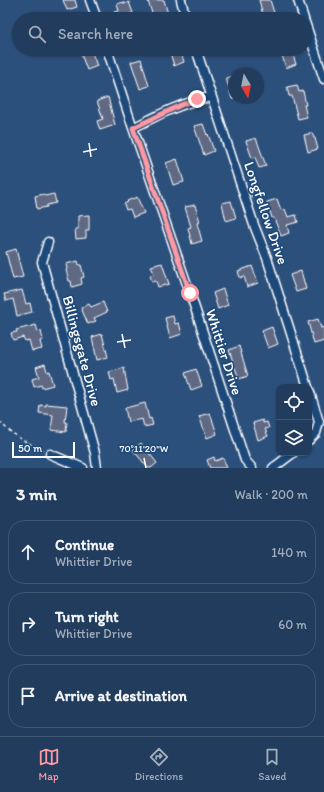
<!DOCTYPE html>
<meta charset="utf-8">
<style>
:root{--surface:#213c5d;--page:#294363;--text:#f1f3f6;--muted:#a2adbc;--line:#3e5672;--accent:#ff9aa2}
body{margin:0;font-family:Itim,sans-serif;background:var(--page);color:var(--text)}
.controls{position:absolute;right:12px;bottom:12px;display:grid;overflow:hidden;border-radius:8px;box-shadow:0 1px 3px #0004}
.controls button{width:36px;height:36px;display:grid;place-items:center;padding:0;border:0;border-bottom:1px solid var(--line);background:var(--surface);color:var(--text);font:20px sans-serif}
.compass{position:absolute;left:228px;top:68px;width:36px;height:36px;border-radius:50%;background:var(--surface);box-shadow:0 1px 3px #0004;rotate:170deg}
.scale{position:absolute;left:12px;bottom:10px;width:63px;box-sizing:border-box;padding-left:4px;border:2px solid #fff;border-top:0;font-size:11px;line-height:14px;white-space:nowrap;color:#fff;-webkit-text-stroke:3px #1f4a7a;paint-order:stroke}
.stop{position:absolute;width:12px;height:12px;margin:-9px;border:3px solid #ff9aa2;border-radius:50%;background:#fff}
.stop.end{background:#ff9aa2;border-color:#fff;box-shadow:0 1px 4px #0008}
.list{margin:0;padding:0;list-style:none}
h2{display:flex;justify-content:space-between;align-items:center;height:52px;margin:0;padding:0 16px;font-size:17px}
h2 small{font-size:13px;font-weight:400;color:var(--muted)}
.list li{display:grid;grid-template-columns:26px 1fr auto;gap:12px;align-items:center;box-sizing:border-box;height:64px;margin:0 8px 8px;padding:0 8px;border:1px solid var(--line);border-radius:16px}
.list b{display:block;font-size:15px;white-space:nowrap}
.list p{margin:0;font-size:13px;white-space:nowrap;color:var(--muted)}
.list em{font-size:13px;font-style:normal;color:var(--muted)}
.icon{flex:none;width:22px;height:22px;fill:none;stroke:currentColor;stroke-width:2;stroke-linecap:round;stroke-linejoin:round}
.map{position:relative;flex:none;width:324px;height:468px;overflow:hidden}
.search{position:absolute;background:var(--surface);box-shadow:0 1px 3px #0004;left:12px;right:12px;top:12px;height:44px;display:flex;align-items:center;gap:10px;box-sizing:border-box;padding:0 14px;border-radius:22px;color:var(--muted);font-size:15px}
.sheet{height:268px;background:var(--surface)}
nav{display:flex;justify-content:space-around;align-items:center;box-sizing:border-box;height:56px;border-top:1px solid var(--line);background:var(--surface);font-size:11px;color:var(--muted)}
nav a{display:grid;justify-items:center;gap:2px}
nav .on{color:var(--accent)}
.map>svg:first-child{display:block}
.building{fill:#616984;stroke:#fff}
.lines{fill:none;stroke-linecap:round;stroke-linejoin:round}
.street-casing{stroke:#fff;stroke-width:11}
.path{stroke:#fff;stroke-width:1.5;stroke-dasharray:3 3;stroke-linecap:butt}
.street{stroke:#1f4a7a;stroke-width:8}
.route{stroke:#ff9aa2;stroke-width:5}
.ticks{fill:none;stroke:#fff;stroke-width:1.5}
.labels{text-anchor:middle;stroke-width:3.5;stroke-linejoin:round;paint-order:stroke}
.street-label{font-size:15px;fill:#fff;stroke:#1f4a7a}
.ticks-label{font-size:10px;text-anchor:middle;fill:#fff;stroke:#1f4a7a;stroke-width:3.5;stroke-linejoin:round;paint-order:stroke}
</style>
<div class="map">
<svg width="324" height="468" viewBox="0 0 324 468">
<rect width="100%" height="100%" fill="#2c507c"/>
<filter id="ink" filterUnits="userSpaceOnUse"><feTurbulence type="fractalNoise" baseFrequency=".025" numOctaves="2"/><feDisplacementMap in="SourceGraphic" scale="8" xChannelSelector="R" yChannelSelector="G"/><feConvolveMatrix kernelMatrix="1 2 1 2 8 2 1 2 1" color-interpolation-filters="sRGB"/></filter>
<g filter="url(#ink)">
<path class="building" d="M63 0H75L77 7 67 10Z
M152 0H164L168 14 154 19 148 1Z
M259 0H270L276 19H264Z
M123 2 124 4 129 2 133 13 126 15 128 19H117L114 12 119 11 117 4Z
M169 49H180L184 62 174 66Z
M280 49H291L296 64 286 68Z
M91 50 97 66 87 70 81 54Z
M141 59 149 86 140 89 131 62Z
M234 76V99H232L226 78Z
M297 85 299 92 303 91 306 105H304L307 117 298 119 292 96H289L287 87Z
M108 97 115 125 100 130 97 121 103 119 97 101Z
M203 124 207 135 208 134 214 151 204 155 194 126Z
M312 133 314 138H315L318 149 308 152 304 135Z
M256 138 266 166 259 168 255 157 252 158 246 141Z
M177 159 184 182 173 185 166 163Z
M259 189 261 196 252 198 251 191Z
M44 194 45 196 54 194 56 203 47 205V207L37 209 35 196Z
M137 197 144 213 133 217 130 209 126 210 124 204 128 202 127 201Z
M277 199 281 210 285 209 288 217 296 215 298 222 287 225 289 233 281 236 274 218H272L267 202Z
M231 201 236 218 226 221 222 203Z
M195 205 200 222 197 223 202 241 192 244 188 228 191 227 185 207Z
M89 215V230H86V238L76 239 75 229H78V216Z
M16 249 23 277 13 279 6 252Z
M78 261 79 265H81L84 277 81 278 82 284 72 287 71 281H69L66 270 67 269 66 264Z
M162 263 169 284 158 287 156 281 152 282 150 275 154 274 151 266Z
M252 266 258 283 247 287 244 276 240 278 238 271Z
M301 271 306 289 296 292 290 275Z
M223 289 228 305 218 309 213 293Z
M22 290 26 304 30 303 32 312 17 316 13 299 6 301 4 294Z
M103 302 107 312 94 318 96 321 88 324 81 308 89 304 91 307Z
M173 316 175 324 179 323 182 334 170 338 165 318Z
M318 319 321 328 324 327V341L314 344 308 322Z
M36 325 38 332 41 331 43 340 40 341 42 349 32 351 29 340 25 341 23 337 13 340 11 333 17 332 16 330Z
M272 327 278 344 268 348 262 331Z
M102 334 108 357 97 360 92 337Z
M239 346 248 376 239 379 229 350Z
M45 364 47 372 49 371 53 385 42 388 41 385 34 387 32 379 39 377 36 367Z
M124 368 128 390 117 393 114 379 111 380 109 372Z
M196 369 202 386 191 390 185 373Z
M145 403 149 419 151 418 153 425 144 427 142 419 128 422 125 408Z
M46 404 67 406 65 422H67L66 432 51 430 53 415 39 413 40 405 46 406Z
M210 413 217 434 207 438 199 416Z
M263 420V423L267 422 269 428 265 429 268 436 258 440 253 423Z
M141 443 157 463 151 468H148L133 450Z
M214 457 215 461 223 458 227 468H210L207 460Z"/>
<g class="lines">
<g class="street-casing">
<path id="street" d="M90 0 97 19
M181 0 186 19
M298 0 304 19
M305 22 324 79
M107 49 133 128C158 115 183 102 211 97
M196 49 254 225 267 258 308 387
M133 128 190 293 245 460 252 468
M48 242 42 262 95 453 97 468
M309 389 319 422 316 433 309 440
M50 454 83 468
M273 468 293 453"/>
</g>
<path class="path" d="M0 422C12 435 27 443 43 450"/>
<use href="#street" class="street"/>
</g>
</g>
<g class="lines" filter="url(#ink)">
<path class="route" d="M190 293 133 128 181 105 197 99"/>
</g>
<path class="ticks" d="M89 143 91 157M83 152 97 149M122 334 125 348M117 342 131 340M144 458 146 468"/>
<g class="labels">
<g class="street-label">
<text transform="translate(266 213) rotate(71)" y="5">Longfellow Drive</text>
<text transform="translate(82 351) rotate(75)" y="5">Billingsgate Drive</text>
<text transform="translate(224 352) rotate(72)" y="5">Whittier Drive</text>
</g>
</g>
<g class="ticks-label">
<text x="144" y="452">70°11'20"W</text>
</g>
</svg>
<div class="controls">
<button><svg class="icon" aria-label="locate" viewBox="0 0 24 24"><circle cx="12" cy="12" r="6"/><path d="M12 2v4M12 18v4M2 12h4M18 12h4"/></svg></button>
<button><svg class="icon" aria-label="layers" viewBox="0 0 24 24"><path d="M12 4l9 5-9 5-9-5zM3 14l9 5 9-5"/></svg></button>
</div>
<svg class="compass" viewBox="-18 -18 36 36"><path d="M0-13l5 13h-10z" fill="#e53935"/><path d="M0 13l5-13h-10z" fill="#a2adbc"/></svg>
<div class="scale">50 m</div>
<div class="stop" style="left:190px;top:293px"></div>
<div class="stop end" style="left:197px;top:99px"></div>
<div class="search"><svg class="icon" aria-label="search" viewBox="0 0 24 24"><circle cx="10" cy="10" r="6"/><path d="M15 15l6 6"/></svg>Search here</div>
</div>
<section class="sheet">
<h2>3 min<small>Walk · 200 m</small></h2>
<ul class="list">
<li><svg class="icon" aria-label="ahead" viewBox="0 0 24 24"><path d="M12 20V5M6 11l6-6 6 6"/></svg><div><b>Continue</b><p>Whittier Drive</p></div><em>140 m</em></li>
<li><svg class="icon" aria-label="right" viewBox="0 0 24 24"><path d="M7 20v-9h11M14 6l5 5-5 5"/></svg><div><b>Turn right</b><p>Whittier Drive</p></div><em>60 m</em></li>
<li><svg class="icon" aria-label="arrive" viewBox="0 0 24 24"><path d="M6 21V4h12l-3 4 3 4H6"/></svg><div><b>Arrive at destination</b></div></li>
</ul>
</section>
<nav>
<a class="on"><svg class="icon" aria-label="map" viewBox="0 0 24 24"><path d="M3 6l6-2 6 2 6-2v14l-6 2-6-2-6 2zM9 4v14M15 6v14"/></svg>Map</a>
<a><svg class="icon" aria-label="directions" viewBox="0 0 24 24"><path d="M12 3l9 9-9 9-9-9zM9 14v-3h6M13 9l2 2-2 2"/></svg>Directions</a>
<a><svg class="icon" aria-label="saved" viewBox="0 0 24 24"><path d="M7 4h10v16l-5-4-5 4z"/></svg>Saved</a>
</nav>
